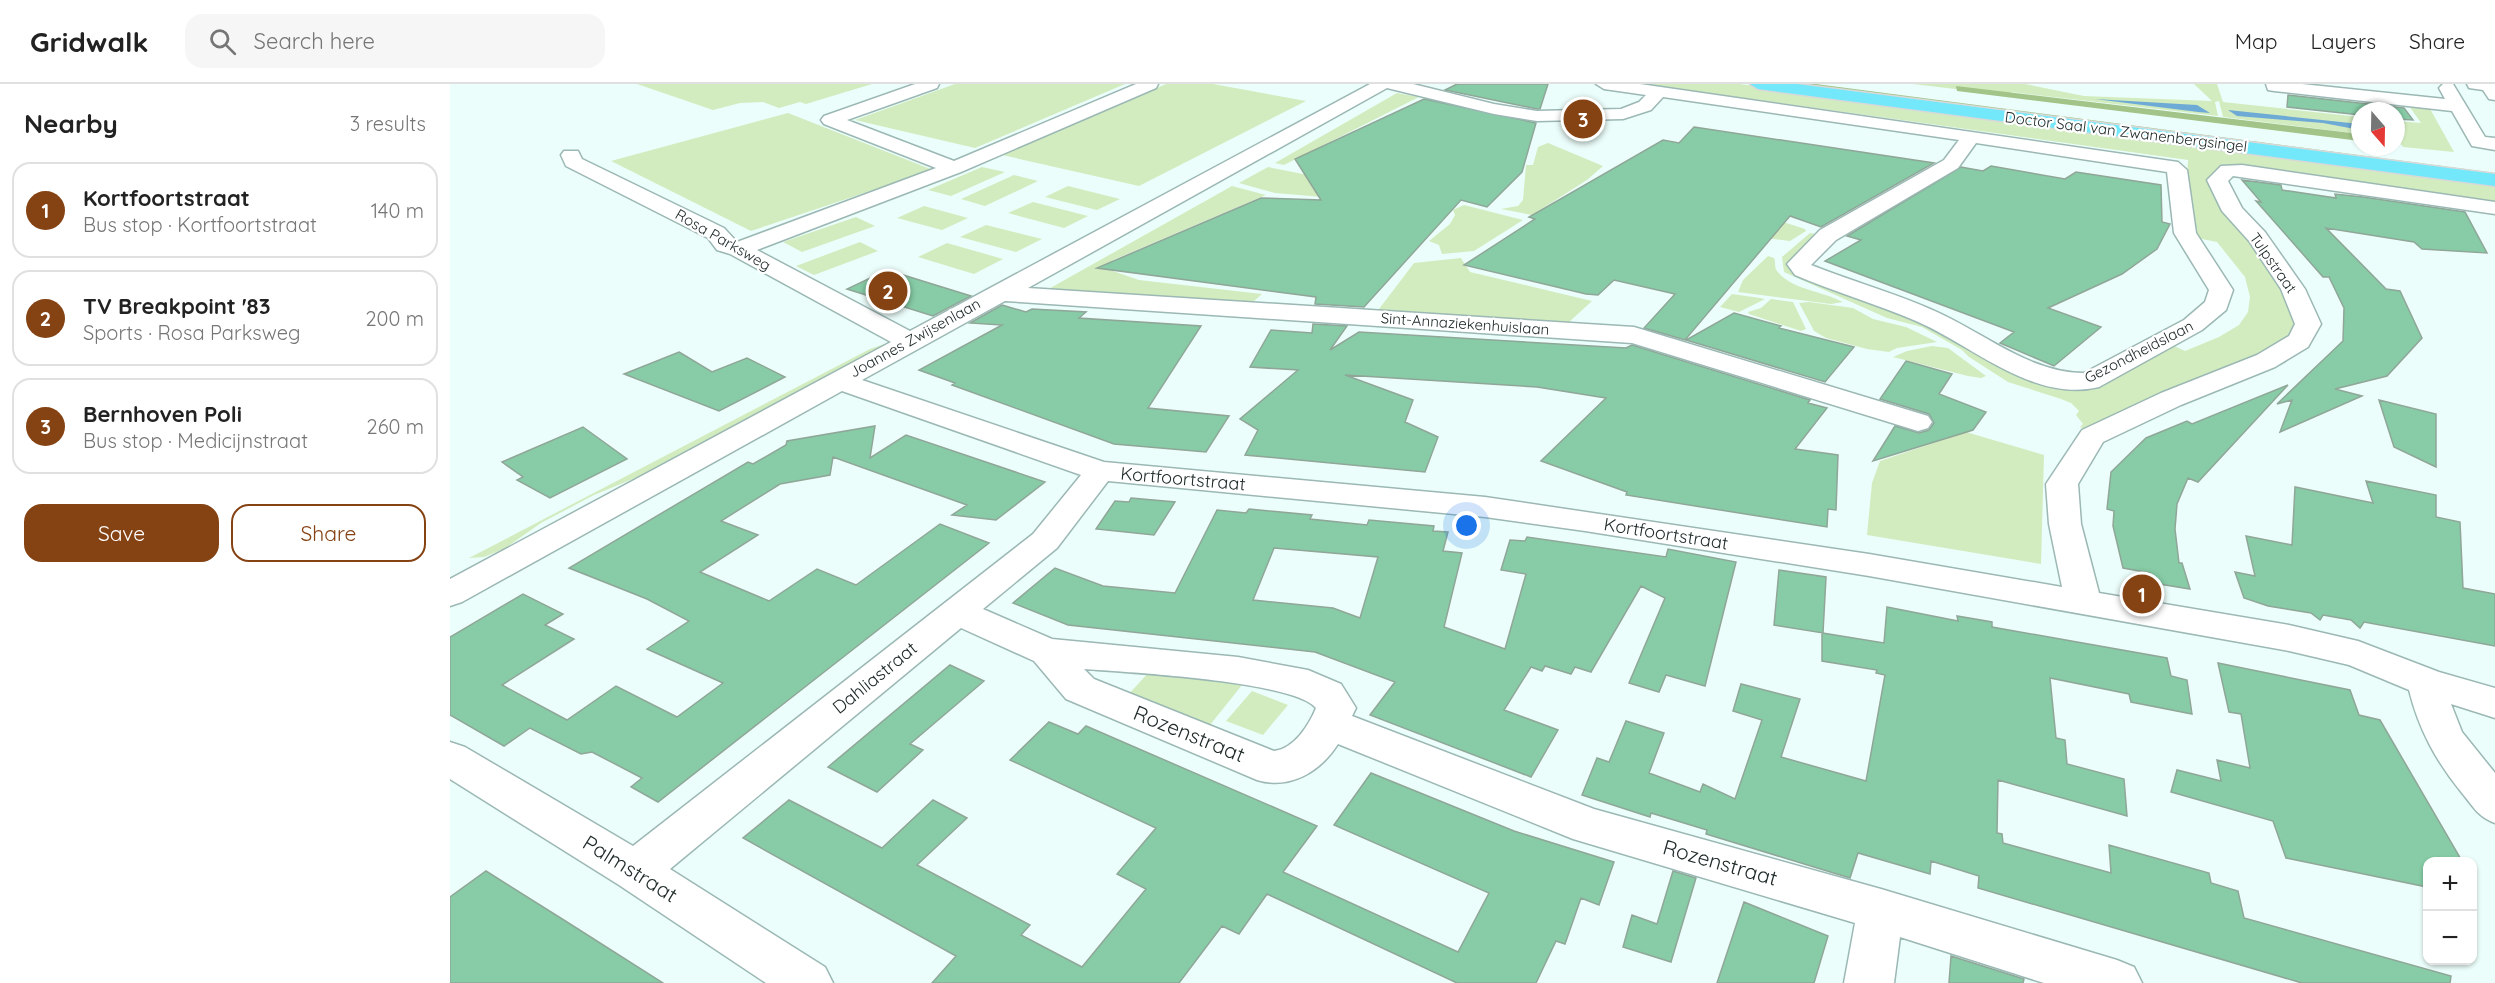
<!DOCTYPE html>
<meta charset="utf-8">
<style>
:root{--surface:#fff;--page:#f6f6f6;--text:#222;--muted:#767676;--line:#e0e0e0;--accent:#854213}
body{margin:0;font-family:Quicksand,sans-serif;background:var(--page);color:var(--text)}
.controls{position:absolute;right:18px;bottom:18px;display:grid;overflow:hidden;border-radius:12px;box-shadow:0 2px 4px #0004}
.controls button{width:54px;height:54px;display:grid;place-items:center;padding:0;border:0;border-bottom:2px solid var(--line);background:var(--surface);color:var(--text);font:30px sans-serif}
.compass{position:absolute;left:1901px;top:18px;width:54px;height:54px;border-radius:50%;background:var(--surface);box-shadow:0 2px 4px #0004;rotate:160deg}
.you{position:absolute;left:1017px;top:442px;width:21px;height:21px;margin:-15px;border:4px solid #fff;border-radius:50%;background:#1a73e8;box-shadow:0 0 0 9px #1a73e833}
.badge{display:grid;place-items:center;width:39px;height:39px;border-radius:50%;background:var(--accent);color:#fff;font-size:20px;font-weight:700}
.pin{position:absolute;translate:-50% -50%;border:3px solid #fff;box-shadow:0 2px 6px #0006}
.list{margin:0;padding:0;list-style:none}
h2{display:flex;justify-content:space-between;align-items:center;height:78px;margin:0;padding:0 24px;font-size:26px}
h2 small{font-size:20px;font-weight:400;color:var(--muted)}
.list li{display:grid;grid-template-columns:39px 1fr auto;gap:18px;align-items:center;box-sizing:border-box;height:96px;margin:0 12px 12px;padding:0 12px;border:2px solid var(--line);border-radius:18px}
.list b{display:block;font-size:22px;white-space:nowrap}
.list p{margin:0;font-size:20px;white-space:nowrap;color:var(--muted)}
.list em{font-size:20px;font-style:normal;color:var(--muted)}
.actions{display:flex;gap:12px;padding:18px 24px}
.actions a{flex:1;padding:14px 0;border:2px solid var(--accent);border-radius:18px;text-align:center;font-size:21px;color:var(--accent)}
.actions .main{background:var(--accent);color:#fff}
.icon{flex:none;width:33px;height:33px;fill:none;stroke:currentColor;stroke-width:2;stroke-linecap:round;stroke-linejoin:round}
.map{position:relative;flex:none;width:2045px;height:899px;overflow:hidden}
header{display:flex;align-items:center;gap:36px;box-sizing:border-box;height:84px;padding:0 30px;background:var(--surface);border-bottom:2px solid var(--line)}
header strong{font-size:28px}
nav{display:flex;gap:33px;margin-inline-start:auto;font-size:21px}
.search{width:420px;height:54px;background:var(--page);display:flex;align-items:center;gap:15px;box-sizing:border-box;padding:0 21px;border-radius:18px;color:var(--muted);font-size:22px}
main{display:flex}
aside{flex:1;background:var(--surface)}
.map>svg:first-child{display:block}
.green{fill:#d2ecbf}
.forest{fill:#a2c488}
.water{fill:#6daad5}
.building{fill:#87cca6;stroke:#8fa698;stroke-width:1.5;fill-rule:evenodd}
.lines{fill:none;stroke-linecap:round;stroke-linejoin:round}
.minor-casing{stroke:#9bb8b4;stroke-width:3}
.major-casing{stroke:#d7d9d9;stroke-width:3}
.minor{fill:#fff;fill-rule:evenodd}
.major{fill:#73e8fa;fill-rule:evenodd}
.labels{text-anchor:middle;stroke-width:4.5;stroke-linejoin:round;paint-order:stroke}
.far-street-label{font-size:15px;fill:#202b2a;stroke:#fff}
.street-label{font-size:18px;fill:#202b2a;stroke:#fff}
.near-street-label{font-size:21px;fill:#202b2a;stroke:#fff}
</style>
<header>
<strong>Gridwalk</strong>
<div class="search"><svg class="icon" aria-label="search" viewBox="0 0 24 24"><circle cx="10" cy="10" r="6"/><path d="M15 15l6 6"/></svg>Search here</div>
<nav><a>Map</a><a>Layers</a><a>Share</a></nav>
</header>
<main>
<aside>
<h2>Nearby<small>3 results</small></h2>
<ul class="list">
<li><span class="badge">1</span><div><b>Kortfoortstraat</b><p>Bus stop · Kortfoortstraat</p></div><em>140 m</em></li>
<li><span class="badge">2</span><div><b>TV Breakpoint '83</b><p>Sports · Rosa Parksweg</p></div><em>200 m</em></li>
<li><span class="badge">3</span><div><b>Bernhoven Poli</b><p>Bus stop · Medicijnstraat</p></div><em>260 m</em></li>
</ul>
<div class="actions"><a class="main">Save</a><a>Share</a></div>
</aside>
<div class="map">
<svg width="2045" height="899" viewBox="0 0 2045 899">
<rect width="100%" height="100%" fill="#ecfefb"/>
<path class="green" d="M187 0H422L356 20 350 18 329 24 313 18 290 19 263 26Z
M505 0H675L525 64 405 36Z
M716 0H763L856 17 689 102 552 71Z
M1193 0H1290L2045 98V121L1769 84 1761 91 1765 112 1831 192 1846 224 1843 247 1823 266 1635 345 1630 343 1633 340 1626 331 1629 327 1621 319 1611 315 1558 298 1519 273 1512 266 1472 243 1437 234 1334 188 1332 173 1360 149 1371 151 1343 175 1611 301 1718 259 1735 267 1769 253 1789 241 1798 228 1800 213 1795 193 1767 158 1747 154 1735 120 1738 76Z
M1463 0H1575L1634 12 1762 17 1744 0H1767L1773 18 1910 33V50L1773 33 1769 17 1765 18 1768 32 1561 8 1564 12Z
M947 9 969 13 834 81 825 79Z
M1957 19 1978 21 2004 68 1953 63 1946 54V37L1971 39Z
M338 29 483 86 301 147 161 77Z
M1098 59 1153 82 1137 96 1082 131 1051 125 1068 122 1073 116 1076 81H1083L1088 63Z
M532 83 555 88 501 112 478 106Z
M818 83 913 102 991 123 825 109 789 99Z
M564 91 588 97 535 122 511 115Z
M618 102 670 115 647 126 595 113Z
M782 102 816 111 663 176 657 185 689 196 812 210 803 218 784 220 595 207Z
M583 118 638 132 614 144 558 129Z
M1014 121 1073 136 1024 167 992 170 989 161 979 157 1000 140 1005 131 1003 126Z
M474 122 518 134 492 146 447 134Z
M406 133 425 142 352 168 333 158Z
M1333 138 1355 145 1356 147 1340 157 1316 154Z
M536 141 592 155 566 168 510 153Z
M410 158 428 167 364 191 346 182Z
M497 159 553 175 524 190 468 173Z
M1318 172 1324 174C1326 179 1324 183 1327 187 1342 206 1373 207 1393 218L1381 220 1288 208 1293 196Z
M1011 174 1020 188 1142 217 1118 239 926 229 964 179Z
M1282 210 1310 214 1315 215 1289 228 1270 223Z
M1321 215 1343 218 1356 245 1351 247 1299 230 1298 228 1311 224Z
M1359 218 1403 224 1423 235 1456 243 1487 258 1447 264 1439 268 1417 265 1376 254 1364 247C1359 237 1354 228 1349 219Z
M443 257 246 363 190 392 144 411 91 439 54 465 34 473 19 474 420 265Z
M1482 262 1498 264 1536 292 1531 294 1518 292 1443 273 1457 267Z
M1516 348 1594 371 1591 480 1417 451 1422 399 1430 377Z
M701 586 796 596 756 646 676 613Z
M802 607 838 621 813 651 776 637Z"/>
<path class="forest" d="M1319 0H1366L2045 89V93Z
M1506 2 1910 50V57L1507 7Z"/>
<path class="water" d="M1645 15 1747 21 1760 29 1748 28Z
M1778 26 1910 40V46L1873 39 1787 32Z"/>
<path class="building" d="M1007 0H1098L1090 25H1087L995 6Z
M1838 11 1954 24 1963 36 1946 35V27H1910V31L1837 23Z
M974 15 1086 39 1072 88 1037 123 1011 116 914 223 865 220 866 213 647 184 811 114 871 116 845 75Z
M1244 43 1484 79 1371 143 1340 132 1235 256 1194 244 1225 210 1164 196 1148 211 1136 210 1014 181 1085 135 1079 133 1213 56 1229 59Z
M1541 82 1615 95 1626 88 1711 101 1712 138 1720 140 1707 165 1672 190 1598 224 1651 243 1604 282 1550 259 1564 248 1375 177 1411 156 1397 152 1511 83 1533 87Z
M1792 96 1831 101 1832 106 1886 114 1885 110 1913 113 2015 128 2037 169 1972 165 1964 158 1876 144 1936 205 1950 207 1972 254 1937 292 1885 305 1912 312 1830 348 1842 316 1827 320 1893 257 1894 224 1879 193H1873L1844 160 1806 117 1811 118Z
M437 186 521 212 483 232 397 205Z
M552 221 576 228 582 225 636 228 629 234 751 242 698 324 779 332 756 368 664 360 502 301 505 299 469 286 552 241 520 239Z
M1284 229 1331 242 1329 244 1404 263 1375 298 1236 256Z
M863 240 897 242 880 266 909 248 1176 264 1182 261 1360 316 1358 319 1377 324 1345 365 1388 371 1386 426 1378 425 1377 443 1176 411 1177 408 1091 377 1156 314 1087 303 895 291 963 316 955 338 988 353 975 388 795 371 808 346 790 335 848 286 800 283 821 246 862 249Z
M229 268 262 288 297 274 335 293 269 327 174 290Z
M1456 277 1502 290 1489 310 1536 328 1523 346 1423 377 1445 342 1469 349 1479 346 1484 339 1479 330 1430 315Z
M1838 301 1748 398 1738 394 1727 420 1725 445 1729 479H1732L1740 505 1703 499 1700 489 1673 484 1663 442 1664 427 1657 425 1661 388 1696 354 1737 337 1742 340Z
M1929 316 1986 330V383L1944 363Z
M425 342 420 374 456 351 595 398 546 436 502 431 517 421 383 373 380 391 330 400 271 437 308 451 250 488 319 517 367 485 406 501 490 440 539 459 208 718 181 703 192 694 142 668 131 670 80 644 54 662 0 631V553L73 510 113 530 95 541 124 555 52 601 117 636 166 602 227 633 273 599 197 565 239 537 197 515 119 484 298 378 303 380 336 361 337 357Z
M133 343 177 375 100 414 67 396 73 393 52 378Z
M1916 397 1986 411V433L2010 438 2013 504 2045 510V562L1914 538 1910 544 1901 536 1873 531 1870 536 1861 529 1818 522 1794 514 1785 488 1805 492 1796 452 1842 461 1845 403 1923 419Z
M681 414 725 418 704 451 646 445 665 417 679 418Z
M799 425 862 431 860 435 917 441 919 436 984 442 983 447 998 448 993 467 1012 469 994 543 1055 565 1076 490 1051 486 1060 456 1075 457 1077 453 1216 473 1218 465 1286 478 1255 602 1216 591 1209 608 1179 599 1215 514 1191 502 1141 588 1125 583 1121 590 1095 582 1092 587 1081 583 1054 626 1108 646 1081 693 920 631 945 598 865 568 618 541 563 519 605 484 653 502 725 509 767 426 796 429ZM824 464 928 473 910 534 883 524 803 516Z
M1329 486 1376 493 1373 549 1324 541Z
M1437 523 1508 537 1507 532 1542 538V543L1717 574 1721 592 1737 596 1742 630 1681 618 1679 610 1600 594 1606 654 1615 656 1617 680 1674 695 1677 732 1548 696 1547 749 1552 750 1553 759 1661 789 1659 761 1759 789 1761 799 1788 807 1794 834 2001 892 2000 899H1852L1528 804 1529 792 1481 777 1480 790 1408 769 1400 794 1256 750 1257 746 1201 729 1200 733 1132 711 1147 674 1159 678 1176 637 1214 649 1199 689 1250 708 1253 700 1285 715 1312 636 1283 627 1291 600 1350 615 1331 673 1416 697 1435 591 1426 589 1427 586 1372 577V549L1434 559Z
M1768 579 1900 606 1909 631 1930 636 2012 777H1977V803L1836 774 1823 737 1721 708 1727 686 1771 697 1767 676 1800 684 1791 630 1779 628Z
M500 581 534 597 460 660 473 666 427 708 378 683Z
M599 638 628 650 636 642 867 742 833 788 1008 868 1039 809 884 741 921 689 1064 747 1164 778 1149 821 1131 814 1115 860 1106 857 1086 899H1007L817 810 789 850 772 842 729 899H482L506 872 293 754 339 716 432 764 483 716 517 734 467 781 580 841 571 851 632 883 696 805 667 790 706 744 560 676Z
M36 787 117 838 213 899H0V813Z
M1223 787 1246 794 1221 878 1173 863 1182 831 1207 840Z
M1294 818 1378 852 1364 899H1267Z
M1501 872 1574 895 1573 899H1499Z"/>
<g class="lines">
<g class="minor-casing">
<path id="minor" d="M465 0H489L487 4 397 36 504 77 686 0H708L706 4 511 88 307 166 460 247 920 0H963L1044 20 1087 27 1171 25 1189 18 1196 11 1154 5 1146 0H1190L1728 78 1737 86 1746 149 1783 206 1776 226 1752 246 1649 303C1583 319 1522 261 1466 237 1426 220 1385 208 1345 191L1337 180 1370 146 1494 76 1509 56 1213 13 1201 26 1173 35 1087 37 1044 30 937 4 578 204 1184 243 1478 332 1482 338 1478 344 1468 347 1182 259 555 217 412 296 654 378 1035 413 1419 470 1612 503 1599 440 1596 400 1632 346 1711 309 1807 271 1839 252 1845 240 1831 205 1799 157 1772 127 1757 96 1771 82 1792 81 2045 118V130L1783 92 1778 97 1792 124 1815 148 1855 205 1871 240 1858 263 1825 283 1731 321 1653 358 1628 400 1631 440 1649 509 1839 541 1908 557 1989 588 2045 604V634L2001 620 2012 648 2045 689V739C2028 733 2023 722 2012 709 1986 677 1969 646 1959 606L1899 581 1839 567 1419 492 1135 447 1035 433 658 397 607 464 533 525 602 555 788 573 858 586 891 600 906 624 902 632 1144 725 1431 805 1667 876 1684 883 1692 899H1594L1450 853 1444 899H1394L1405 839 1123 755 888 660C870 688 840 706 807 696L616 615 584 577 511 544 220 785 375 883 383 899H316L169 801 0 695V658L15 663 183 762 583 450 631 391 392 307 12 518 0 522V495L441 258 280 170 267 166 258 154 116 82 111 71 114 67H128L132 75 274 144 287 158 486 84 374 40 371 36 374 32ZM1526 59 1717 88 1724 149 1759 206 1755 218 1734 236 1634 289C1580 289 1534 249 1487 228 1446 209 1403 198 1361 181L1386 156 1508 84ZM634 585C675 588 844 597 866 624 859 641 844 665 824 667L644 595Z
M1816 0H1852L1995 15 1989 4 1993 0H2003L2035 53 2045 54V66L2022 62 2002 27 1824 7 1818 6Z
M2017 0H2045V16L2039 15 2033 6 2019 4Z"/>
</g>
<g class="major-casing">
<path id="major" d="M1300 0H1347L2045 90V102L1308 5Z"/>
</g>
<use href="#minor" class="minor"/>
<use href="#major" class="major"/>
</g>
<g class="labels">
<g class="far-street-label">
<text transform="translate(1676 48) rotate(7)" y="5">Doctor Saal van Zwanenbergsingel</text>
<text transform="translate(273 156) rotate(30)" y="5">Rosa Parksweg</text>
<text transform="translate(1823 179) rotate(55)" y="5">Tulpstraat</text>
<text transform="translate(1015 240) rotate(4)" y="5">Sint-Annaziekenhuislaan</text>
<text transform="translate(465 254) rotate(-29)" y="5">Joannes Zwijsenlaan</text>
<text transform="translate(1689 268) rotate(-27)" y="5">Gezondheidslaan</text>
</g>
<g class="street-label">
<text transform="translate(733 395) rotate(5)" y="6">Kortfoortstraat</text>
<text transform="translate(1216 450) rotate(9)" y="6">Kortfoortstraat</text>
<text transform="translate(425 594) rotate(-39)" y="6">Dahliastraat</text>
</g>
<g class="near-street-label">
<text transform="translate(739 650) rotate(22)" y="7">Rozenstraat</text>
<text transform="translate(1270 779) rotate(16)" y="7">Rozenstraat</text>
<text transform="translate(180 785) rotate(32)" y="7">Palmstraat</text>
</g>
</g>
</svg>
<div class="controls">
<button>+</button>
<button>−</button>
</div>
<svg class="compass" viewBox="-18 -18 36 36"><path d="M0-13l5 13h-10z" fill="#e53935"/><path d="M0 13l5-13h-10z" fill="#767676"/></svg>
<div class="you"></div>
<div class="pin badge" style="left:1692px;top:510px">1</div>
<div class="pin badge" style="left:438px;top:207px">2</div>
<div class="pin badge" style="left:1133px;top:35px">3</div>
</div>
</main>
